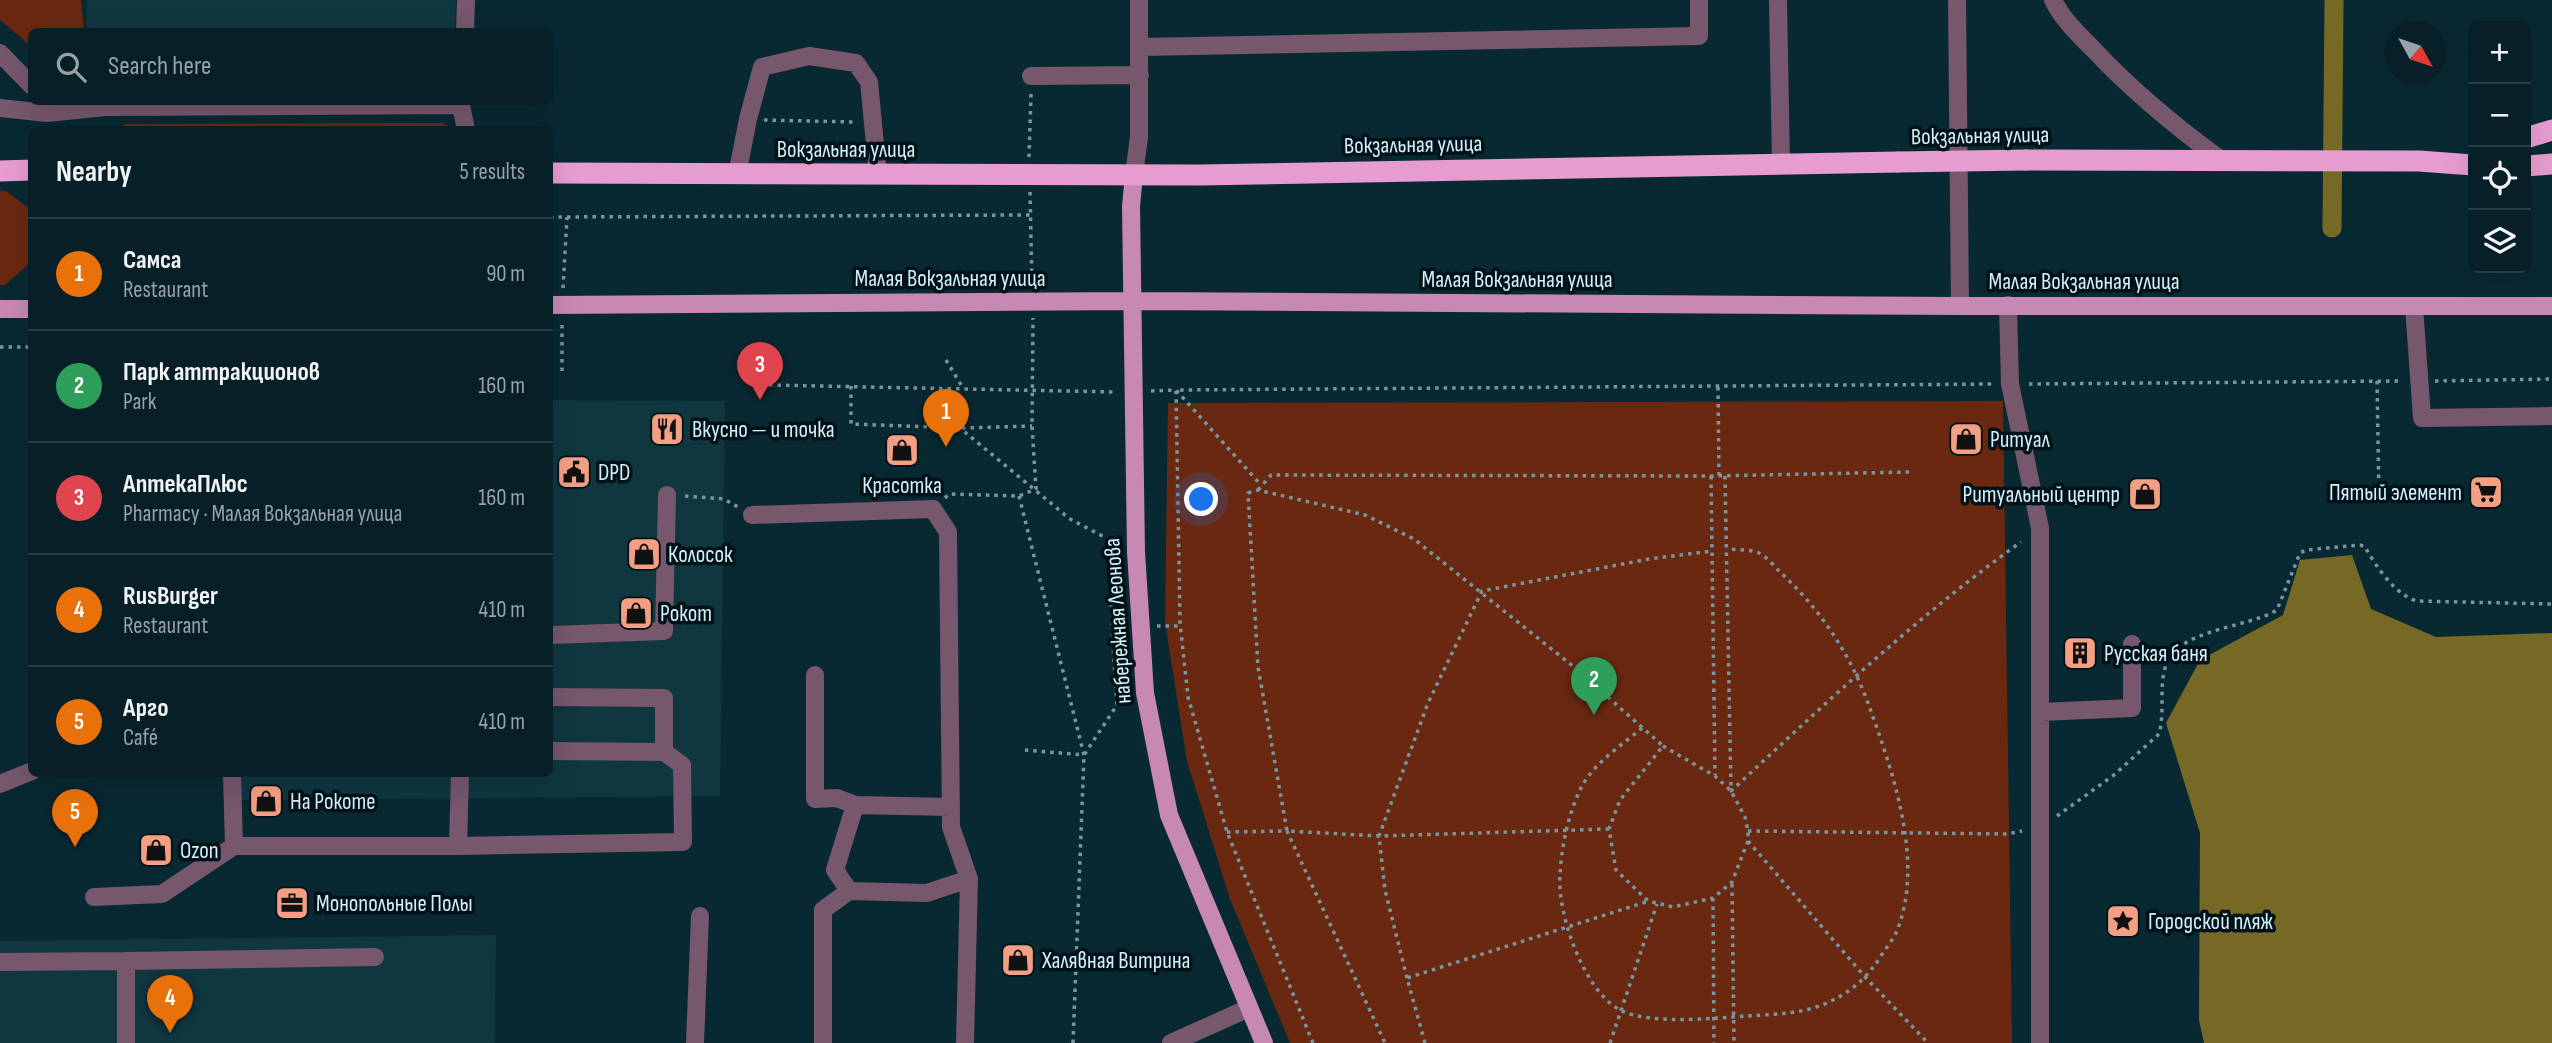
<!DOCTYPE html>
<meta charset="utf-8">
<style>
:root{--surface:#071f26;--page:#10272e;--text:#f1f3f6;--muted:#98a2a7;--line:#283d43;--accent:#ea580c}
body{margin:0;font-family:"Sofia Sans Condensed",sans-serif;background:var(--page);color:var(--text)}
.controls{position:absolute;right:21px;top:21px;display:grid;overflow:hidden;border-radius:10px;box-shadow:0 7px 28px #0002}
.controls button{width:63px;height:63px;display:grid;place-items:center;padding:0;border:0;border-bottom:2px solid var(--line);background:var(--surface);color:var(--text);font:35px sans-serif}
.compass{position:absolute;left:2384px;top:21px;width:63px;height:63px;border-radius:50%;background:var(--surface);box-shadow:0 7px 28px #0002;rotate:130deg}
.you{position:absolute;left:1202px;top:500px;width:24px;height:24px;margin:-18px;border:5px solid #fff;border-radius:50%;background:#1a73e8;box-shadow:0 0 0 10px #1a73e833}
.badge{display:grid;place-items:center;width:46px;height:46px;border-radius:50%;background:var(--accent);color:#fff;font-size:23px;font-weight:700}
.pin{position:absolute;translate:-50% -58px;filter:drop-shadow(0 2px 4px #0008)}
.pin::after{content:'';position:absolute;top:37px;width:24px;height:21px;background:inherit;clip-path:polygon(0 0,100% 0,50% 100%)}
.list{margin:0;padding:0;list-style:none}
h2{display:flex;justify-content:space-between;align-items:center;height:91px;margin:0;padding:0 28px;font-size:30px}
h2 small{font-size:23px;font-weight:400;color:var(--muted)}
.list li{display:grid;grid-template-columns:46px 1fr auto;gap:21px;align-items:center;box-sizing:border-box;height:112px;padding:0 28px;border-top:2px solid var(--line)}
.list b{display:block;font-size:26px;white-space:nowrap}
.list p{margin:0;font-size:23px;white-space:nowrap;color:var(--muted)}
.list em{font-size:23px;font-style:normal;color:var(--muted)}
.icon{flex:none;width:38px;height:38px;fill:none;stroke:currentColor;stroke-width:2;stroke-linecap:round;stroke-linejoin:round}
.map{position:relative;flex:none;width:2552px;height:1043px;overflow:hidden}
.search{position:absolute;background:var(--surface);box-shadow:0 7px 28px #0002;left:28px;top:28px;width:525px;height:77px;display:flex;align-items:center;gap:18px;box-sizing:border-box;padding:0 24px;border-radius:10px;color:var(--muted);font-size:26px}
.panel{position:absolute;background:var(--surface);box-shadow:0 7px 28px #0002;left:28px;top:126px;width:525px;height:651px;border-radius:10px}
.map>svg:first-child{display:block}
.built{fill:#103640}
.green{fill:#6a2810}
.water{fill:#756925}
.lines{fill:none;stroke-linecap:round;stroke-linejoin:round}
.canal{stroke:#756925;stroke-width:19}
.path{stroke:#7896a0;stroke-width:3.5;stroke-dasharray:3.5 5;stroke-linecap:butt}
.minor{stroke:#76576c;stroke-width:18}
.major{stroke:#c789b3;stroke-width:18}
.highway{stroke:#e79cd0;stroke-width:21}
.highway-bridge{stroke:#e79cd0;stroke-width:21}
.labels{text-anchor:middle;stroke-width:7;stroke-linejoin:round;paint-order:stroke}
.street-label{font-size:23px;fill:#d3f0fa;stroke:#001117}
.poi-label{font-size:23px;fill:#d3f0fa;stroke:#001117;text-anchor:start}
</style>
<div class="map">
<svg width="2552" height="1043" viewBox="0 0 2552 1043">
<rect width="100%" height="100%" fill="#092932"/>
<path class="built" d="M87 0H456L455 31H86Z
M550 400 725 401 720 796 239 800V774H550Z
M496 935 495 1043H0V941Z"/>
<path class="green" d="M0 0H81L84 31 32 32 31 46 0 20Z
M442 123 451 127 452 129H118L125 124Z
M0 191H6L31 210V262L5 285H0Z
M2003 401 2012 1043H1290L1230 899 1187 761 1165 622 1168 403Z"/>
<path class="water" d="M2352 555 2371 609 2436 637 2552 633V1043H2204L2199 1020 2200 833 2166 723 2200 660 2283 615 2300 560Z"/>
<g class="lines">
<path class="canal" d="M2332 228 2334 0"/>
<path class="path" d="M764 120 854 122
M1029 157 1031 94
M1030 192 1032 286
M550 217 1030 215
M563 288 567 217
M0 347H32
M946 360 963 388
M562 371V321
M2377 381 2379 498
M2435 381 2552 379
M2029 384 2403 381
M769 385 1115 392
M851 386V424L960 428 1070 519 1110 540 1112 628 1125 627
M1718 387 1719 476
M1151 391 1176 390 1261 485
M962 428 1032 426
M1711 476 1715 775
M1725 476 1731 791C1824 705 1917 616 2021 542
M1258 490 1271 475 1711 476 1909 472
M685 496 724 499 738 507
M1019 496 1084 755 1025 750
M945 498 949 494 1019 496 1036 489 1032 426 1033 318
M1157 626H1180
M1642 728C1621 746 1592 764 1580 790 1568 815 1561 849 1560 876 1557 914 1585 994 1622 1011 1653 1025 1713 1018 1747 1016 1776 1014 1807 1014 1833 1000 1855 989 1868 976 1881 956 1886 948 1892 941 1896 933 1926 863 1892 770 1868 703 1849 652 1819 608 1780 572 1774 566 1767 557 1759 553 1751 549 1736 550 1727 549
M1663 746 1715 776 1731 791 1745 817 1748 831V841L1732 882 1713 898 1673 907 1648 901 1616 870 1609 829 1620 800Z
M2057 816 2114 775 2159 734C2165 713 2159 689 2165 668 2176 628 2246 629 2277 610L2300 553 2306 550 2360 545 2365 547C2376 566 2395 595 2417 601L2552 604
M1609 829 1379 836 1287 831 1258 667 1248 493 1258 490 1365 515 1414 539 1574 667 1663 746
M1748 831 2007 834 2022 831
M1227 832 1287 831 1385 1043
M1748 841 1866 978 1928 1043
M1732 884 1734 1043
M1713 898 1714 1043
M1407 978 1385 890 1379 836 1428 703 1482 591 1649 559 1712 551
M1073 1043 1084 755 1117 705 1112 628
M1313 1043 1227 832 1188 697 1180 623 1176 390 1993 384
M1425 1043 1407 978 1649 901
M1610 1043 1657 904"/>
<path class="minor" d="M1778 0 1781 164
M1957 0 1960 306
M2053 0C2062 19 2079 35 2094 50 2133 92 2175 126 2221 160
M465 32 466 0
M1140 47 1699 36V0
M0 53 32 86
M1031 76 1140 75
M0 108 47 113 105 107 461 105 466 130
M737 175 748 119 762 67 809 56 856 63 869 82 878 175
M1134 175 1139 137V0
M2008 305 2010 384 2040 528V1043
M2414 306 2422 418 2552 416
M752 515 933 509 948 532 951 827 969 879 965 1043
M550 635 664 631 667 495
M815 675V799L837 798 855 805
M2041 712 2132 708V644
M550 751 664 752
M232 774 234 846H458L683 842 682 765 664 752V698L550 697
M0 784 32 771
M458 846 460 774
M849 891 835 870 855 805 951 807
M94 897 162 894 234 846
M126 961 375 957
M0 962 126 961V1043
M695 1043 700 916
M823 1043V910L849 891 927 893 969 879
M1171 1043 1249 1008"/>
<path class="major" d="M1134 175 1131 206 1136 552 1145 693 1169 815 1264 1043
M550 305 1133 301 1960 306H2552
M0 309H32"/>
<path class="highway" d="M2526 138 2552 130
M2026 160 2419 161 2473 165
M2526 166 2552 164
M0 171 32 170
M550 173 1200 175 1898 162"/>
<path class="highway-bridge" d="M1898 162 2026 160"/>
</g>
<defs>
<g id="restaurant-square" transform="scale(1.75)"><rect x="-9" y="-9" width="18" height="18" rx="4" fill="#f39f84" stroke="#001117"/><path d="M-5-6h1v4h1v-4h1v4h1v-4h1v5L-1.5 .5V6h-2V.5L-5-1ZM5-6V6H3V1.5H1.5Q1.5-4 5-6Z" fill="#111"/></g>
<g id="shop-square" transform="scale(1.75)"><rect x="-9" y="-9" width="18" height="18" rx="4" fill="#f39f84" stroke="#001117"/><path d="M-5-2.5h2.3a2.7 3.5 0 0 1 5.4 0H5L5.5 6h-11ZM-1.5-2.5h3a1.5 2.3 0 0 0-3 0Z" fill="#111"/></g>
<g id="civic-square" transform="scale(1.75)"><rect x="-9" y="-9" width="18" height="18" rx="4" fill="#f39f84" stroke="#001117"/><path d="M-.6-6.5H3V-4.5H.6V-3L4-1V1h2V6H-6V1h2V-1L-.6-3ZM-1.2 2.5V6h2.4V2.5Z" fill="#111"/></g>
<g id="supermarket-square" transform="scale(1.75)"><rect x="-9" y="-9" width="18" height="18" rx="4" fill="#f39f84" stroke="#001117"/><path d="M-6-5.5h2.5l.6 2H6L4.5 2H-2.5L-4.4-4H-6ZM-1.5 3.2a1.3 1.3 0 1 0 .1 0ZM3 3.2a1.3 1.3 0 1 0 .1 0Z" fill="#111"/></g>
<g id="building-square" transform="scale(1.75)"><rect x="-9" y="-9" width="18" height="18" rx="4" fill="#f39f84" stroke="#001117"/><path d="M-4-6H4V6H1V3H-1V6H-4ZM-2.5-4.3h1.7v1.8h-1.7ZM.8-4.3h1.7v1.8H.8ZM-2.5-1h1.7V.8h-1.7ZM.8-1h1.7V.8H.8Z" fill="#111"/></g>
<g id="office-square" transform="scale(1.75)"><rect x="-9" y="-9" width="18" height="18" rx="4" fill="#f39f84" stroke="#001117"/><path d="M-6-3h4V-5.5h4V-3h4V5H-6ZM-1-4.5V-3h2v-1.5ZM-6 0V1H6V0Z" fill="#111"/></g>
<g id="sight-square" transform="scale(1.75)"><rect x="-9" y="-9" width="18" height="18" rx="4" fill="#f39f84" stroke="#001117"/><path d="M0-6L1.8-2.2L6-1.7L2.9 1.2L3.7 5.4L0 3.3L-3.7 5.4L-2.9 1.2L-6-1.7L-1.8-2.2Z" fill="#111"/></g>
</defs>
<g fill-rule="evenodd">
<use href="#restaurant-square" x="667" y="429"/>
<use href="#shop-square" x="1966" y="439"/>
<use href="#shop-square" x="902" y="450"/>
<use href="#civic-square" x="574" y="472"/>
<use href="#supermarket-square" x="2486" y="492"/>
<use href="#shop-square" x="2145" y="494"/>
<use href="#shop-square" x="644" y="554"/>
<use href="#shop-square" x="636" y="613"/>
<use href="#building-square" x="2080" y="653"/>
<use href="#shop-square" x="266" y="801"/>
<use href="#shop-square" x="156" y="850"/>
<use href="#office-square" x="292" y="903"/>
<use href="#sight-square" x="2123" y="921"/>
<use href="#shop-square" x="1018" y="960"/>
</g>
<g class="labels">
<g class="street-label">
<text transform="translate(1980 135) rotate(-1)" y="8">Вокзальная улица</text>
<text transform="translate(1413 144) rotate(-1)" y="8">Вокзальная улица</text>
<text x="846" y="157">Вокзальная улица</text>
<text x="950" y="286">Малая Вокзальная улица</text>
<text x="1517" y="287">Малая Вокзальная улица</text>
<text x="2084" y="289">Малая Вокзальная улица</text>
<text transform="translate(1117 621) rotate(-94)" y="8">набережная Леонова</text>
</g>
<g class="poi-label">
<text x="692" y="437">Вкусно — и точка</text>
<text x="1990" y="447">Ритуал</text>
<text x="598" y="480">DPD</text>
<text x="902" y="493" text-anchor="middle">Красотка</text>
<text x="2462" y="500" text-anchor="end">Пятый элемент</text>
<text x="2120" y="502" text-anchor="end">Ритуальный центр</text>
<text x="668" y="562">Колосок</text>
<text x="660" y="621">Рокот</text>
<text x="2104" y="661">Русская баня</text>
<text x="290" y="809">На Рокоте</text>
<text x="180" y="858">Ozon</text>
<text x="316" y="911">Монопольные Полы</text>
<text x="2148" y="929">Городской пляж</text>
<text x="1042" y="968">Халявная Витрина</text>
</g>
</g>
</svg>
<div class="controls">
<button>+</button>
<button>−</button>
<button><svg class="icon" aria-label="locate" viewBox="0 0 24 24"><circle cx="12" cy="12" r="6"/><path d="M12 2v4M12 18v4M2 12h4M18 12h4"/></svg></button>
<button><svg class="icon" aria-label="layers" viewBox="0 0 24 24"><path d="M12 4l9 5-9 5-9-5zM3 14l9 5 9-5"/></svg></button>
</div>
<svg class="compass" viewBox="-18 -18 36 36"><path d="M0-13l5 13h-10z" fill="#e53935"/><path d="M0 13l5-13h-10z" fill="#98a2a7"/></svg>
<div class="you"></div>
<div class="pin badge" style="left:946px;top:447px;background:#e8710a">1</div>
<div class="pin badge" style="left:1594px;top:715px;background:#2e9e5b">2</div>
<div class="pin badge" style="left:760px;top:400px;background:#e0444e">3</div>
<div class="pin badge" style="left:170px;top:1033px;background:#e8710a">4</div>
<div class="pin badge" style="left:75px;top:847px;background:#e8710a">5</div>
<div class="search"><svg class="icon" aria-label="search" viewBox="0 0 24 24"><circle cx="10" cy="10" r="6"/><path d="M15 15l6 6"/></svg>Search here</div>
<section class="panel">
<h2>Nearby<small>5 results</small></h2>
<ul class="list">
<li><span class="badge" style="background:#e8710a">1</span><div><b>Самса</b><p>Restaurant</p></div><em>90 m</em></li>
<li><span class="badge" style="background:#2e9e5b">2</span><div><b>Парк аттракционов</b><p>Park</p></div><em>160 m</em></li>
<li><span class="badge" style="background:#e0444e">3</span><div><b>АптекаПлюс</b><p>Pharmacy · Малая Вокзальная улица</p></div><em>160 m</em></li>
<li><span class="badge" style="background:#e8710a">4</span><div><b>RusBurger</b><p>Restaurant</p></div><em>410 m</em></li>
<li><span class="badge" style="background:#e8710a">5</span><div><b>Арго</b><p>Café</p></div><em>410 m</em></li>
</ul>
</section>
</div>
